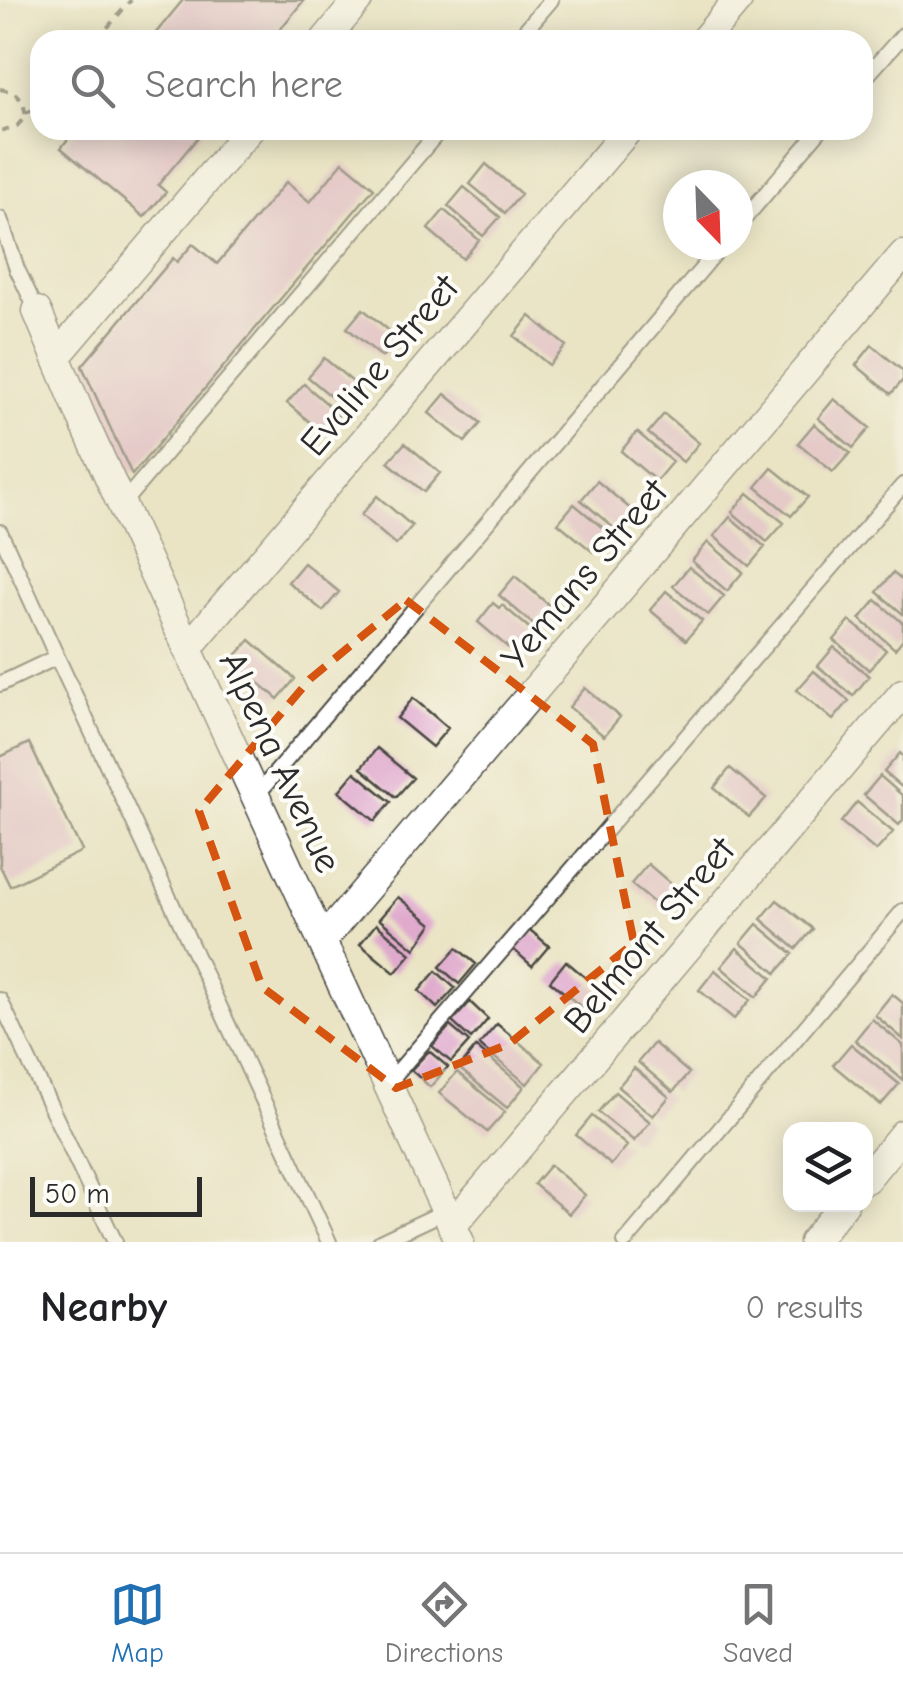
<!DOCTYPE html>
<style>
:root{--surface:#fff;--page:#f2f2f2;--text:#202124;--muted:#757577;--line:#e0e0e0;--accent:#1f6fb2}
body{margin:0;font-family:"Comic Neue",sans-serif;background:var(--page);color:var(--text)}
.controls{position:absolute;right:30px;bottom:30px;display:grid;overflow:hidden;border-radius:20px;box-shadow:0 5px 25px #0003}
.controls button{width:90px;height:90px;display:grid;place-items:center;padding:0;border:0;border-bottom:2px solid var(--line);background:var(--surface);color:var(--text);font:50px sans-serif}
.compass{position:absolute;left:663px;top:170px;width:90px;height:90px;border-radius:50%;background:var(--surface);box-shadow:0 5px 25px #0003;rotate:157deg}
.scale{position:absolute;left:30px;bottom:25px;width:172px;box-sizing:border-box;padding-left:10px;border:5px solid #2b2b2b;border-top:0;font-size:28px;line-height:35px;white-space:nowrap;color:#2b2b2b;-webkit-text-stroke:8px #fdfcf7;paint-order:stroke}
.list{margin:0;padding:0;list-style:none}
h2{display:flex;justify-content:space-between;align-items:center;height:130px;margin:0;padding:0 40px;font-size:42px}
h2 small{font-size:32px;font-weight:400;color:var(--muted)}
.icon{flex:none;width:55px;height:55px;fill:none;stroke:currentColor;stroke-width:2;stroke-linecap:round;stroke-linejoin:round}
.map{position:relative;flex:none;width:903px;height:1242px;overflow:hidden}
.search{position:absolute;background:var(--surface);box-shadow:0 5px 25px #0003;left:30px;right:30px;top:30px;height:110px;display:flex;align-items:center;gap:25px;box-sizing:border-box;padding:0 35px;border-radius:30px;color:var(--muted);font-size:38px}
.sheet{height:310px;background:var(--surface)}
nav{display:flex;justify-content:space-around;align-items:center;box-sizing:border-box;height:140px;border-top:2px solid var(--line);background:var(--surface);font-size:28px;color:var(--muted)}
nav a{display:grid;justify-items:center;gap:5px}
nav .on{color:var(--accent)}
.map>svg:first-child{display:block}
.building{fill:#e0aacd}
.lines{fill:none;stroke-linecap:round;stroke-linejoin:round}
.service-casing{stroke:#484742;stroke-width:18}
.minor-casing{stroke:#484742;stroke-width:31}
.path{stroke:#484742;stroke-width:4;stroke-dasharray:8 8;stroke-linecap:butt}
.service{stroke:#fff;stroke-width:14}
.minor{stroke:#fff;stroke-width:28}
.marked{fill:none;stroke:#d5540f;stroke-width:8;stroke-dasharray:20 12;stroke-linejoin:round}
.labels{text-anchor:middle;stroke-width:8;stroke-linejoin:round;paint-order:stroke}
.street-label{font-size:38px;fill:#2b2b2b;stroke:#fdfcf7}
</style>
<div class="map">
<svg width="903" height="1242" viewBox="0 0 903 1242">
<rect width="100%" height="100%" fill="#fdfcf7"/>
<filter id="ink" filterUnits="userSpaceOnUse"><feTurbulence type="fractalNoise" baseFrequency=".01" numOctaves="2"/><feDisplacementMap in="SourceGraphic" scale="20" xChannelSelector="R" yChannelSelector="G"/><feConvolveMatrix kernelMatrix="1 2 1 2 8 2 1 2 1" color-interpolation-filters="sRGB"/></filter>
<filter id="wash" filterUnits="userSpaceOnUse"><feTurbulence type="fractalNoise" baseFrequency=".0048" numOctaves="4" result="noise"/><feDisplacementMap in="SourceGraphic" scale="40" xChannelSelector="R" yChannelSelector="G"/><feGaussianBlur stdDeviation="2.25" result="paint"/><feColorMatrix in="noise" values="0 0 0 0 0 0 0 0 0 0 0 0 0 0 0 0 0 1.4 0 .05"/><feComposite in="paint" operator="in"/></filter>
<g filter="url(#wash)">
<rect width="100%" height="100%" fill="#eae4c4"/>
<g id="blocks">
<path class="building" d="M183 0H304L278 32 288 40H150Z
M75 130H204L158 185 166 192 144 217 61 148Z
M343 162 374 188 132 475 82 366 173 258 177 262 193 244 217 264 286 182 310 202Z
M486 164 521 194 505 213 470 184Z
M464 187 500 217 483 236 448 206Z
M444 210 479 240 463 259 428 229Z
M363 309 398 338 382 357 347 328Z
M530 316 566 346 549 365 514 336Z
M872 345 903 371V380L891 394 856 365Z
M324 358 360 388 344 407 308 377Z
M304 384 339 414 323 433 287 403Z
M445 394 481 423 465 442 429 413Z
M834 399 870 428 853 448 818 418Z
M664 414 699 443 683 462 648 433Z
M814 424 850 453 833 472 798 443Z
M637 432 672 462 656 481 621 451Z
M405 443 440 473 424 492 388 462Z
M772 468 808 497 791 516 756 487Z
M597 481 633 511 616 530 581 500Z
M748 493 784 523 767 542 732 512Z
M377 496 412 526 396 545 361 515Z
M574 504 609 533 593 552 558 523Z
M730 517 765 547 749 566 714 536Z
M708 542 743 572 727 591 692 561Z
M304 563 339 592 323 611 288 582Z
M689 567 724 596 708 615 673 586Z
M893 573 903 581V614L877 592Z
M515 576 550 606 534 625 499 595Z
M666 591 702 621 686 640 650 610Z
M876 600 903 623V639L895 649 860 619Z
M493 603 499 608 502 605 534 632 520 649 516 645 511 650 478 622Z
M850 621 886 650 869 670 834 640Z
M250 640 295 679 278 699 232 660Z
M834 647 869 676 853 696 818 666Z
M814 671 849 701 833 720 797 690Z
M585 688 620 717 604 736 569 707Z
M413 698 448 728 432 747 397 718Z
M29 743 82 851 10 886 0 866V757Z
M377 748 413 778 396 797 361 768Z
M900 753 903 756V788L884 772Z
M730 768 766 798 749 817 714 788Z
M355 772 391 802 375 821 339 791Z
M880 776 903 796V820L899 825 864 795Z
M857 802 893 832 876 851 841 822Z
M648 864 683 894 666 913 631 884Z
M398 897 432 924 415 949 379 919Z
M777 900 813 929 796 949 761 919Z
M376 924 411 954 395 973 360 944Z
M757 924 793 954 776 973 741 943Z
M530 930 549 946 532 966 513 949Z
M457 948 476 964 459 984 440 967Z
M737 948 772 978 756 997 721 967Z
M566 961 601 991 585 1010 550 981Z
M715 970 750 1000 734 1019 699 990Z
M436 971 455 988 437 1008 419 991Z
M892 994 903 1003V1039L875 1015Z
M470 1002 488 1019 471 1039 452 1022Z
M872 1019 903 1045V1080L855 1040Z
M497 1024 544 1063 527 1084 479 1045Z
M450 1026 469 1042 451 1062 432 1046Z
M654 1043 689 1073 673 1092 638 1062Z
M851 1044 899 1084 881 1105 833 1065Z
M476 1047 524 1087 507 1108 459 1068Z
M429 1051 448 1067 430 1087 411 1070Z
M634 1068 669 1097 653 1116 618 1087Z
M457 1072 505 1112 487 1132 439 1093Z
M615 1092 650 1122 634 1141 598 1112Z
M592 1116 627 1146 611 1165 576 1135Z
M550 1165 585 1195 569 1214 534 1184Z"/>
</g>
</g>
<g filter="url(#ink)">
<use href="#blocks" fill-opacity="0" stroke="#484742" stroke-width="2.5"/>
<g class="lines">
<g class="service-casing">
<path id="service" d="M517 40 551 0
M863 80 903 35
M0 219 17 269 37 311
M738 226 820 130
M122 504 440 130
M0 532 57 657
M0 684 57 657 329 1242
M256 796 722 245
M0 1000 115 1242
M388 1083 903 485
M380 1242 446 1211
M625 1242 903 911"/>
</g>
<g class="minor-casing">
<path id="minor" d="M325 40 358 0
M704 40 738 0
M37 311 81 416 460 1242
M57 356 249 130
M188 648 628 130
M322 941 903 255
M866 1179 903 1134
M452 1226 903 693
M813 1242 844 1204"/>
</g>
<path class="path" d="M97 40 131 0
M0 89 14 92 23 102 26 116 17 126 0 131
M26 113 40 106"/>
<use href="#service" class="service"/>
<use href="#minor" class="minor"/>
</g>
</g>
<path d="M0 0H903V1242H0ZM406 600 593 744 634 943 509 1044 396 1088 262 987 199 811 310 679Z" fill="#eae4c4" fill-opacity=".55" fill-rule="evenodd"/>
<path class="marked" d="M406 600 593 744 634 943 509 1044 396 1088 262 987 199 811 310 679Z"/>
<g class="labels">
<g class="street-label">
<text transform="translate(379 365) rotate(-50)" y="13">Evaline Street</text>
<text transform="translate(584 574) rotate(-50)" y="13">Yemans Street</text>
<text transform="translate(281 762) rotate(65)" y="13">Alpena Avenue</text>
<text transform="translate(649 935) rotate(-50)" y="13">Belmont Street</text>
</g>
</g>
</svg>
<div class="controls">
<button><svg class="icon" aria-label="layers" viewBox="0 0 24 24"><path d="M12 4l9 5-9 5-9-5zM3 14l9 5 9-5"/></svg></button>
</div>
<svg class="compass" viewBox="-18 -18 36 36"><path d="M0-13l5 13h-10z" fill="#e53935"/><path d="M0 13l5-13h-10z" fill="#757577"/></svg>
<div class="scale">50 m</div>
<div class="search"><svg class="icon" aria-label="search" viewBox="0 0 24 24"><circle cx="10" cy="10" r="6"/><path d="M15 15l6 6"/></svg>Search here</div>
</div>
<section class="sheet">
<h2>Nearby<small>0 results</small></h2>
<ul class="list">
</ul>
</section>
<nav>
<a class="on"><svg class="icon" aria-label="map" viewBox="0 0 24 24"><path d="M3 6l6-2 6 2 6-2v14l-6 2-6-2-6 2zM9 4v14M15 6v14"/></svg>Map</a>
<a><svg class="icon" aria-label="directions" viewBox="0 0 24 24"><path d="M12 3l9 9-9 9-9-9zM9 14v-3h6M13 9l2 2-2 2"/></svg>Directions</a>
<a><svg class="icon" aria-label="saved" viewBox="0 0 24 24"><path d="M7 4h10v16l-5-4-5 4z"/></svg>Saved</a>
</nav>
